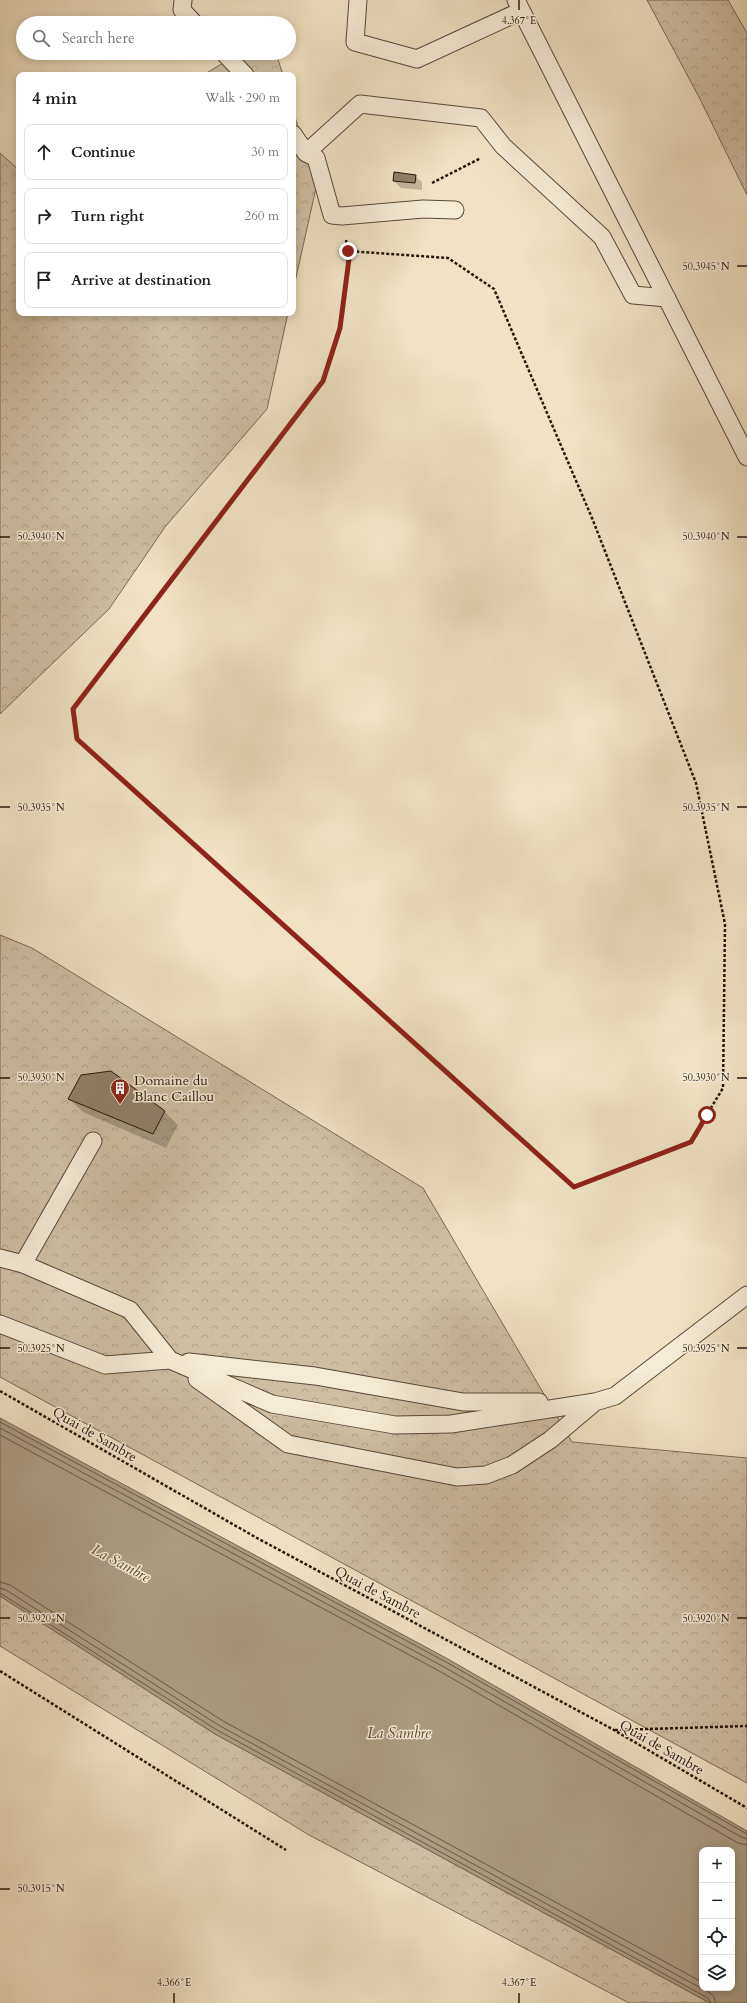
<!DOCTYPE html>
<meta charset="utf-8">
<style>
:root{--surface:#fff;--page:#f2f2f2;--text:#202124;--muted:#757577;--line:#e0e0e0}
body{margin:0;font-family:Cardo,serif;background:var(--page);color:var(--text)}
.controls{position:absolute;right:12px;bottom:12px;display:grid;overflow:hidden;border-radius:8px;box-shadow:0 2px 10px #0003}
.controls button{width:36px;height:36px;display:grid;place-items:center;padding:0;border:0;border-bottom:1px solid var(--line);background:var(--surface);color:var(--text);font:20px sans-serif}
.stop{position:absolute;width:12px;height:12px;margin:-9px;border:3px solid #8f2418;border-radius:50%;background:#fff}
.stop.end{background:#8f2418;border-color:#fff;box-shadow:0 1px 4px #0008}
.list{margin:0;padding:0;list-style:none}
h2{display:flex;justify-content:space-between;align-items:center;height:52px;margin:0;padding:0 16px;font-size:17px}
h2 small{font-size:13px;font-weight:400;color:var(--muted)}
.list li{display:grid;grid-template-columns:26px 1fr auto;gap:12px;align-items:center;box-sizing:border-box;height:56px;margin:0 8px 8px;padding:0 8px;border:1px solid var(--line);border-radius:8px}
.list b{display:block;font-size:15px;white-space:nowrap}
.list em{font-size:13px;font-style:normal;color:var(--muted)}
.icon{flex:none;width:22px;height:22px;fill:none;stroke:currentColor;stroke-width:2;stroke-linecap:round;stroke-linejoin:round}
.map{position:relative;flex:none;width:747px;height:2003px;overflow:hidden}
.search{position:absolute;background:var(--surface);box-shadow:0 2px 10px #0003;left:16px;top:16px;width:280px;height:44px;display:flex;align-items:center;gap:10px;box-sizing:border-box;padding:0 14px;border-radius:22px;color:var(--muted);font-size:15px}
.panel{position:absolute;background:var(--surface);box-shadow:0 2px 10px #0003;left:16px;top:72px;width:280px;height:244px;border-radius:8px}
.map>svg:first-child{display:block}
.forest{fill:url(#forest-crowns);stroke:#7a6a56}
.water{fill:#ab9d83;stroke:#766753;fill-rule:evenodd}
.shadow{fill:#0003}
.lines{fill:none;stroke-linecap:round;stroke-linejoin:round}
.shore{stroke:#685a46;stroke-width:1}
.building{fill:#8f806a;stroke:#26160a}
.service-casing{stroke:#584938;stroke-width:19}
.path{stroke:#26160a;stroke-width:2.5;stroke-dasharray:3 2;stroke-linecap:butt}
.service{stroke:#f5ecd7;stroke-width:17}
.route{stroke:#8f2418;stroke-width:5}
.ticks{fill:none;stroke:#26160a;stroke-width:1.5}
.labels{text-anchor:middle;stroke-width:3;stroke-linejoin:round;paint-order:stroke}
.poi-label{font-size:14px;fill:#26160a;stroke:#f5ecd7;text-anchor:start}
.street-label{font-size:14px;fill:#26160a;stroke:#f5ecd7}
.water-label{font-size:15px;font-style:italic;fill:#5b4c3a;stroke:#f5ecd7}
.ticks-label{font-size:10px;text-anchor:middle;fill:#26160a;stroke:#f5ecd7;stroke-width:3;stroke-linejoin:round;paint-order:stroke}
</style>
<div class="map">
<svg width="747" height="2003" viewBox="0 0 747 2003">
<defs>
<pattern id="forest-crowns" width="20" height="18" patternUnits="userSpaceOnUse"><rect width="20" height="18" fill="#cebfa3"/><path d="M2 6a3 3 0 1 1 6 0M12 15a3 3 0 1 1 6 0" fill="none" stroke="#b1a38b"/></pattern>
</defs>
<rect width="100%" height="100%" fill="#f0e2c2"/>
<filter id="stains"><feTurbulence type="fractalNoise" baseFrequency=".005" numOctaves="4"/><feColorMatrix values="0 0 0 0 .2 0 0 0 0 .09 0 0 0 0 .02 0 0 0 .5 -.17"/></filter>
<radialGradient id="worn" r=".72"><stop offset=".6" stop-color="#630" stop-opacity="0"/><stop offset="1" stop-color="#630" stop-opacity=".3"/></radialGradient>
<path class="forest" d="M647 0H728L747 33V195L699 97Z
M240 53H276L283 75H203Z
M293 110 316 188 293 291Z
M0 153 19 170V313H288L267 409 165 527 109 609 0 714Z
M0 935 32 948 423 1188 572 1442 747 1458V1783L0 1377Z
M0 1596 215 1734 710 2003H629L309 1835 0 1646Z"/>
<path class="water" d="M0 1418 448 1659 747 1831V2003H710L215 1734 0 1596ZM702 1850H732V1988H702Z"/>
<path class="shadow" d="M415 176 422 182V190L401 188 394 181Z
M69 1099 164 1111 178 1125 166 1148 83 1112Z"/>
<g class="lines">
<path class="shore" d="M0 1422 446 1662 747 1834
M0 1428 444 1667 741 1837 747 1839
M0 1435 441 1672 738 1843 747 1845
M0 1582 10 1585 223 1721 702 1982
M0 1588 6 1590 220 1726 710 1993 714 1997 716 2003
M0 1593 217 1730 708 1998 711 2003"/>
</g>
<path class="building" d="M394 172 416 175 415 183 393 181Z
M111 1071 165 1111 153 1134 68 1099 81 1075Z"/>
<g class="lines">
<g class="service-casing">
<path id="service" d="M183 0 182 10 194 23
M358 0 355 42 417 59 521 11
M516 0 747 457
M224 53 245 75
M293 134 306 153 316 158 332 215 342 216 423 209 455 210
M306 153 360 104 481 118 503 146 602 237 633 295 667 298
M0 1258 23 1264 130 1310 170 1360 105 1365 0 1324
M23 1264 93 1141
M170 1360 272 1404 395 1425 451 1424 595 1402 615 1396 747 1295
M189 1362 315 1376 463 1402H539
M197 1379 288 1444 457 1477 486 1475 512 1465 550 1440 595 1402"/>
</g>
<path class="path" d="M432 183 481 158
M346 240 349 259 340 328 323 381 73 709 77 739 574 1187 691 1141 723 1088 725 924 696 783 592 518 494 289 448 258 348 251
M0 1391 257 1538 614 1730 747 1808
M0 1671 286 1850
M615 1730 747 1726"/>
<use href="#service" class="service"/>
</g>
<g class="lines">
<path class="route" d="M348 251 349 259 340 328 323 381 73 709 77 739 574 1187 691 1142 707 1115"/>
</g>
<path class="ticks" d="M519 0V10M737 266H747M0 537H10M737 537H747M0 807H10M737 807H747M0 1078H10M737 1078H747M0 1348H10M737 1348H747M0 1618H10M737 1618H747M0 1889H10M174 1993V2003M519 1993V2003"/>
<defs>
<g id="building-pin" transform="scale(1)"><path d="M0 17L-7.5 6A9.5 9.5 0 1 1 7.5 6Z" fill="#8f2418" stroke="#f5ecd7"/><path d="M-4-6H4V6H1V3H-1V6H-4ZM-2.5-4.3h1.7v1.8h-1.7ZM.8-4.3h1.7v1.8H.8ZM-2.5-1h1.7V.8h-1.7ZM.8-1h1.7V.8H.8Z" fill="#fff"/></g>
</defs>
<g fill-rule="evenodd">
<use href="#building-pin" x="120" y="1088"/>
</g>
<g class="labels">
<g class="poi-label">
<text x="134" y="1085">Domaine du<tspan x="134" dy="16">Blanc Caillou</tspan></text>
</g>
<g class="street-label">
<text transform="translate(95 1434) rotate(30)" y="5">Quai de Sambre</text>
<text transform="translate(378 1592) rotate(28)" y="5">Quai de Sambre</text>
<text transform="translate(662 1747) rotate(30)" y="5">Quai de Sambre</text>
</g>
<g class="water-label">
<text transform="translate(121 1563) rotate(28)" y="5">La Sambre</text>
<text x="399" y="1738">La Sambre</text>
</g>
</g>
<g class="ticks-label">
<text x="519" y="24">4.367°E</text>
<text x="706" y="270">50.3945°N</text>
<text x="41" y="540">50.3940°N</text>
<text x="706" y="540">50.3940°N</text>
<text x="41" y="811">50.3935°N</text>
<text x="706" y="811">50.3935°N</text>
<text x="41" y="1081">50.3930°N</text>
<text x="706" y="1081">50.3930°N</text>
<text x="41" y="1352">50.3925°N</text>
<text x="706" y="1352">50.3925°N</text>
<text x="41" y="1622">50.3920°N</text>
<text x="706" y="1622">50.3920°N</text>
<text x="41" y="1892">50.3915°N</text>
<text x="174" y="1986">4.366°E</text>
<text x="519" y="1986">4.367°E</text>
</g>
<rect width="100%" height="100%" filter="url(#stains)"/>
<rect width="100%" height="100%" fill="url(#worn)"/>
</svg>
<div class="controls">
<button>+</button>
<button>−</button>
<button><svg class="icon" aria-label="locate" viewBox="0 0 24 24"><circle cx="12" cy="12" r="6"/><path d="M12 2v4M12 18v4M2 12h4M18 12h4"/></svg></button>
<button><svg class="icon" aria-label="layers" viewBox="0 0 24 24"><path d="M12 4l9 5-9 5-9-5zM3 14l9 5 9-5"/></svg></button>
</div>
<div class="stop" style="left:707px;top:1115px"></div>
<div class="stop end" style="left:348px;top:251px"></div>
<div class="search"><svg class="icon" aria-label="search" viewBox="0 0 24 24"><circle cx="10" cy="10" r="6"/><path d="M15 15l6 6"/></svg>Search here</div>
<section class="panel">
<h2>4 min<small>Walk · 290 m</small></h2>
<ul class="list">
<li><svg class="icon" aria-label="ahead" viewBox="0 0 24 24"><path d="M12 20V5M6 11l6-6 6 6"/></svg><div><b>Continue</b></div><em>30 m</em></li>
<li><svg class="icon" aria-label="right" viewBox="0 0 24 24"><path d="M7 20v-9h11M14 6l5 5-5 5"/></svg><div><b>Turn right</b></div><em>260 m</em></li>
<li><svg class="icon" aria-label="arrive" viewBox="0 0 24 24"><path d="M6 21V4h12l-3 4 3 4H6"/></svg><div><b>Arrive at destination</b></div></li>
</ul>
</section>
</div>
